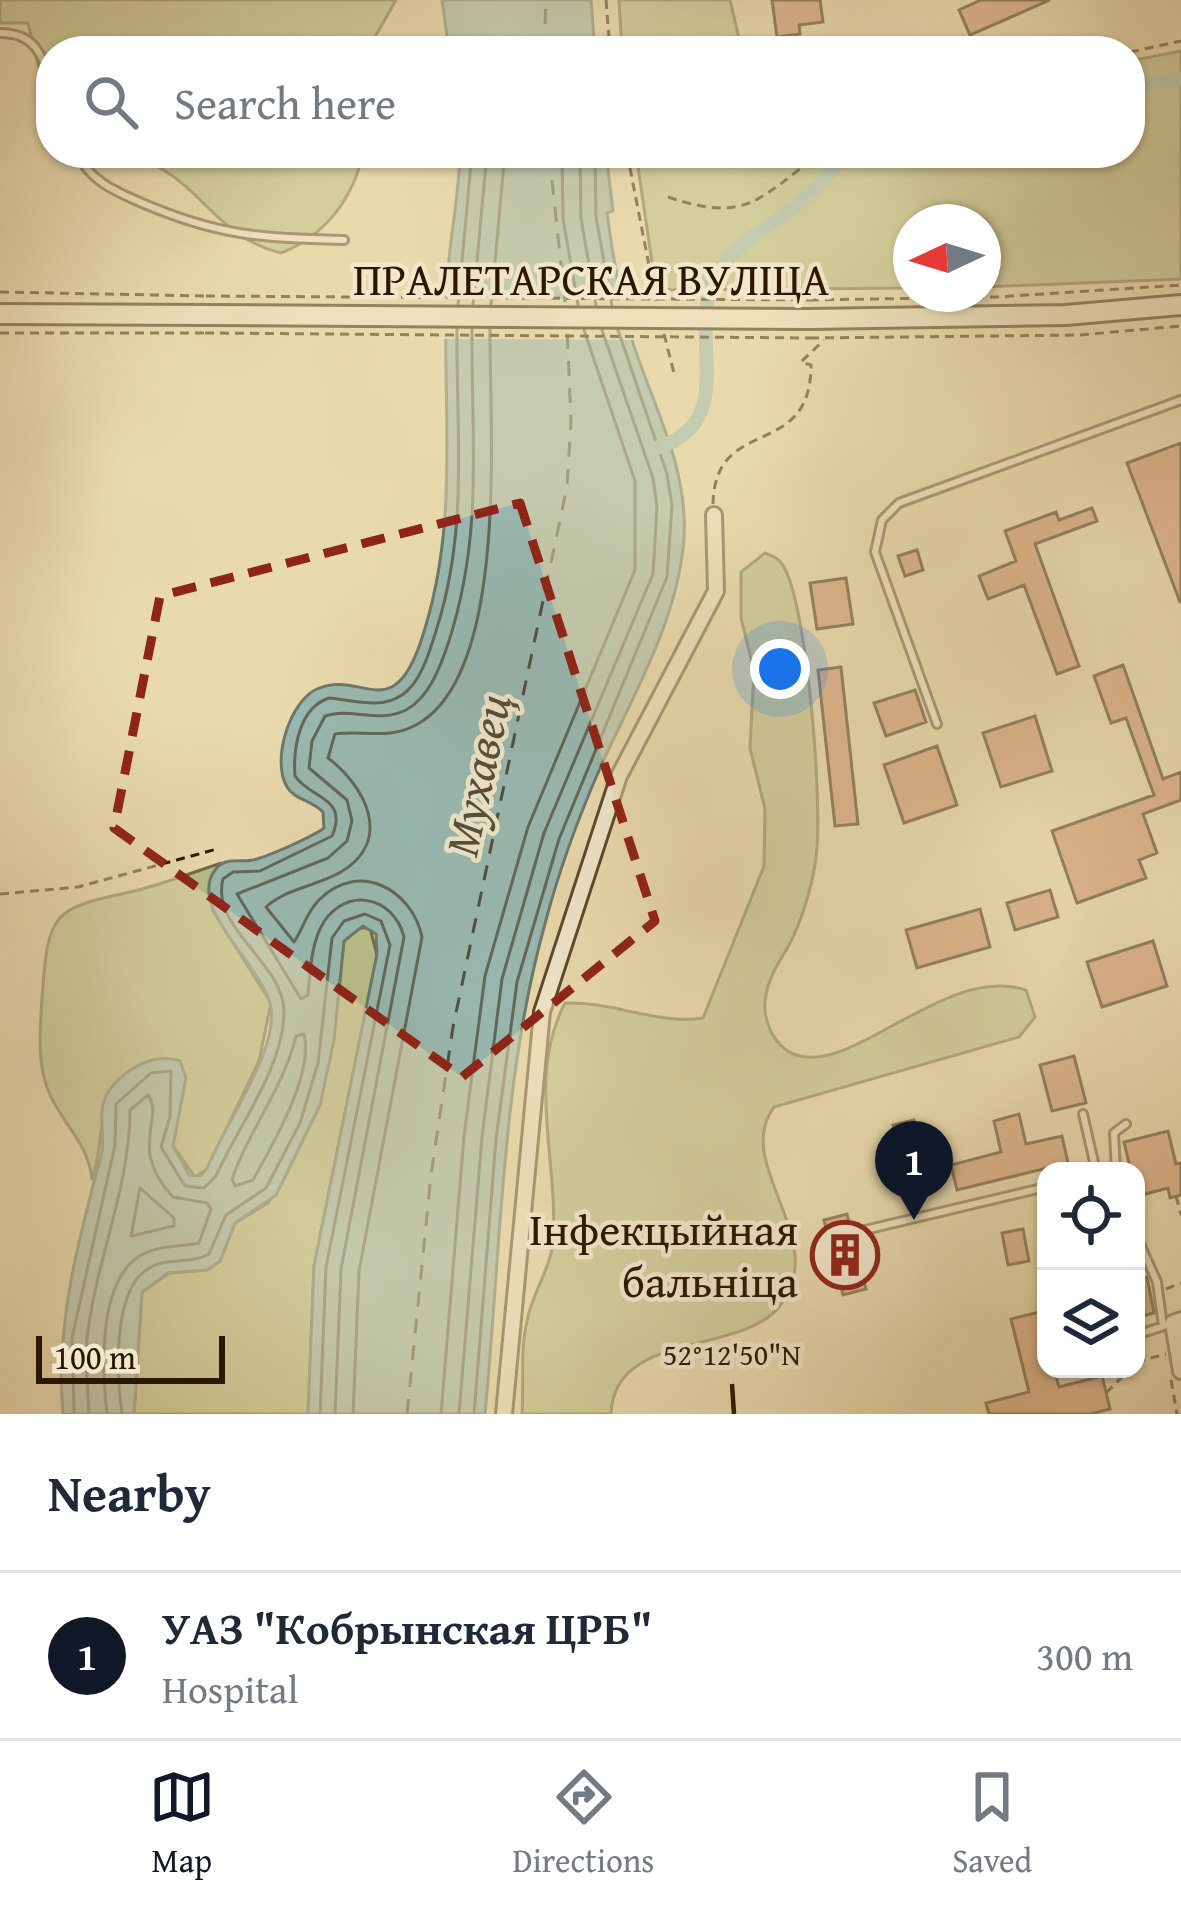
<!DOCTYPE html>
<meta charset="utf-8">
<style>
:root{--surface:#fff;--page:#f2f2f3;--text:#1f2937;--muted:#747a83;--line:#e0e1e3;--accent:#111827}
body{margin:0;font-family:"Gentium Book Plus",serif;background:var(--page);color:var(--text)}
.controls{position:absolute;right:36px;bottom:36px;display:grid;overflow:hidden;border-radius:24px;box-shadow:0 3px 9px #0004}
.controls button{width:108px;height:108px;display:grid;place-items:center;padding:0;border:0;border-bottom:3px solid var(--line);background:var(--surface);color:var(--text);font:60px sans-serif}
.compass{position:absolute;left:893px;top:204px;width:108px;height:108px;border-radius:50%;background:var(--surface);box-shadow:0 3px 9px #0004;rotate:266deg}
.scale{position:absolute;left:36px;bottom:30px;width:189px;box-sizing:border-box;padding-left:12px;border:6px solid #2c1702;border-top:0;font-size:33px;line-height:42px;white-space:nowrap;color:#2c1702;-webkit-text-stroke:9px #f1e7ca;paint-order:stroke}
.you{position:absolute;left:780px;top:669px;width:42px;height:42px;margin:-30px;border:9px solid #fff;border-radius:50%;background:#1a73e8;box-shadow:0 0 0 18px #1a73e833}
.badge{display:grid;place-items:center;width:78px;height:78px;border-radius:50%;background:var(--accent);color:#fff;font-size:39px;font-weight:700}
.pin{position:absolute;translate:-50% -99px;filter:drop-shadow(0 3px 6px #0008)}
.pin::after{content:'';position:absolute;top:63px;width:42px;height:36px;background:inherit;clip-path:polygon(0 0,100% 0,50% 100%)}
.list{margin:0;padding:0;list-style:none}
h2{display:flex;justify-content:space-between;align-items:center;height:156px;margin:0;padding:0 48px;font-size:51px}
h2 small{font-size:39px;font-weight:400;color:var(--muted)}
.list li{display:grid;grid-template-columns:78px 1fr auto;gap:36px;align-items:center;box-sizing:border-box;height:168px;padding:0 48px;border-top:3px solid var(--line)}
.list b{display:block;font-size:45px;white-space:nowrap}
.list p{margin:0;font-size:39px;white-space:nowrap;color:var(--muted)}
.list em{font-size:39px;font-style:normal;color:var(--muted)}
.icon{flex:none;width:66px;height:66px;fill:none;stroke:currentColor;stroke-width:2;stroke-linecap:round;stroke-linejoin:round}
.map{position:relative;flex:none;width:1181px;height:1414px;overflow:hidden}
.search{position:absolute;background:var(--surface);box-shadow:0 3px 9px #0004;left:36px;right:36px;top:36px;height:132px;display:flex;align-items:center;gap:30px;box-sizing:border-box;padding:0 42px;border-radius:48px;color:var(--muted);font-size:45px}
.sheet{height:324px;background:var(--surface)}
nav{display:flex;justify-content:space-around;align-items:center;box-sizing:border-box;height:168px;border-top:3px solid var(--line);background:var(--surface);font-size:33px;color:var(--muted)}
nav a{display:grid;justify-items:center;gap:6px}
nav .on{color:var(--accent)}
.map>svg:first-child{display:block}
.green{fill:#b9be88;stroke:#726a45;stroke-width:3}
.water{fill:#99b9b1;stroke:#6d786b;stroke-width:3}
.pier{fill:#e9daad}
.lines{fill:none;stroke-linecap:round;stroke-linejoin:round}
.shore{stroke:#62685a;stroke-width:3}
.canal{stroke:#99b9b1;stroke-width:14}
.ferry{stroke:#52503f;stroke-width:3;stroke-dasharray:15 12;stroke-linecap:butt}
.building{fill:#d08966;stroke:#2c1702;stroke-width:3}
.service-casing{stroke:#5b482d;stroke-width:12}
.minor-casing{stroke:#5b482d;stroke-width:20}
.secondary-casing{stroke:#2c1702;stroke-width:24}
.path{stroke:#2c1702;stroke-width:3;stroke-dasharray:9 6;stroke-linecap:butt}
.service{stroke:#f1e7ca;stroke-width:6}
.minor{stroke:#f1e7ca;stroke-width:14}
.secondary{stroke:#f1e7ca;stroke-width:18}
.secondary-bridge-casing{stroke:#2c1702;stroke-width:24;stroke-linecap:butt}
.path-bridge{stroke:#2c1702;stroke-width:3;stroke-dasharray:9 6;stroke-linecap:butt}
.secondary-bridge{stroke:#f1e7ca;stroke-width:18}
.marked{fill:none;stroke:#8f2418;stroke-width:9;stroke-dasharray:24 15;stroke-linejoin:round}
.ticks{fill:none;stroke:#2c1702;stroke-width:4.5}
.labels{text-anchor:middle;stroke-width:9;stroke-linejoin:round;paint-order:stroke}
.street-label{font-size:45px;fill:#2c1702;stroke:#f1e7ca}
.poi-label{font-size:45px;fill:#2c1702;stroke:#f1e7ca;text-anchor:end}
.water-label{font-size:48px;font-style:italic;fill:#52503f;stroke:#f1e7ca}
.ticks-label{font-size:30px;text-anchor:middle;fill:#2c1702;stroke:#f1e7ca;stroke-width:9;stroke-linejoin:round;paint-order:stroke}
</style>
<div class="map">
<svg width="1181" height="1414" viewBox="0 0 1181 1414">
<rect width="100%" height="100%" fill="#e9daad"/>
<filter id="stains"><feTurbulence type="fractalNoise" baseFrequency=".00167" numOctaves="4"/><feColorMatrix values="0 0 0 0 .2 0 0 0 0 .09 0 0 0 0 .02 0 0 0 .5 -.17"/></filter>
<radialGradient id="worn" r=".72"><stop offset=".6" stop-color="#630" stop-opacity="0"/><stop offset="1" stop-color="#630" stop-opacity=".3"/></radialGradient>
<path class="green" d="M0 0H396L367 51H51V117L28 23H0Z
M619 0H730L742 51H622Z
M1181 51V279L983 287V222H911V288L656 290 636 153H1130V61Z
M103 153H363C353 199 325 236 281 253 202 234 197 157 103 153Z
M765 553C775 557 780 559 785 569 808 614 823 805 816 858 812 887 802 920 789 945 780 961 769 976 766 995 761 1017 773 1047 796 1055 854 1075 945 964 1026 990L1035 1017 1019 1037 774 1107C731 1164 833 1241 779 1307 739 1356 614 1330 611 1414H522C524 1383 520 1351 527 1321 532 1294 551 1267 553 1242 559 1162 526 1077 565 1003 612 1001 657 1025 703 1018L764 866 765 809 750 748 754 671 741 618V572Z
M222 863C209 875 208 894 213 911L271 1003 259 1061 207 1169 195 1177 173 1146 182 1089 119 1080C96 1108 104 1146 92 1180 89 1142 61 1124 48 1090 37 1063 40 1028 42 999 48 910 52 909 134 891 164 884 193 872 222 863Z
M356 928H370L377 955 314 1266 308 1414H134L142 1292 169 1273 207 1270 220 1261 235 1223 268 1203 283 1181 320 1105 344 941Z"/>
<path class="water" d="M442 0H591L595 51H449Z
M460 153H606L613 211 607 213C613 258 621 303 634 346 655 410 688 468 684 538 678 620 634 693 601 766 579 816 560 867 546 920 501 1079 501 1250 485 1414H308L314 1266 377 954 376 934 363 926 344 941 334 1040 320 1105 276 1195 235 1223 220 1261 207 1270 168 1273 142 1292 134 1414H63C55 1326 78 1241 101 1156 106 1138 98 1118 104 1101 114 1073 154 1051 180 1061L186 1078 173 1146 189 1175 200 1176 207 1169C223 1126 278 1052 271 1008 266 968 186 909 215 870 226 855 243 864 257 859 273 854 312 837 324 828L323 812C312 800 295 800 287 787 271 760 290 701 317 689 361 669 391 726 420 644 460 528 443 418 446 299 447 250 459 202 460 153Z"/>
<path class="pier" d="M440 298 629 299 639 340 439 339Z"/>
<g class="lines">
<path class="shore" d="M562 153 563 219 578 305
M580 153 581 218 596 306
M595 153 596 217 612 306
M458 305 472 153
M473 305 487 153
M491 305 505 153
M304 1034C314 1074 273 1144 253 1180L235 1186 232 1179C249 1130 284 1087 296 1036Z
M140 1188 174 1218V1226L131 1236Z
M74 1414 72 1338 115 1145 116 1104 151 1073 171 1071 170 1117 161 1147 185 1186 204 1188 216 1176C238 1126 284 1067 284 1012 284 963 210 928 223 879L233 872 260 871 332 836C349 797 310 799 295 776 293 748 299 708 329 698 353 700 380 710 402 695 421 682 429 653 436 631 469 529 456 433 457 329
M89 1414C88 1389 85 1364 87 1339 95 1262 130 1188 130 1110L148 1095C165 1118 127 1148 173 1197L207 1203 211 1209 199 1243C180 1247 161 1245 143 1254 97 1278 102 1370 107 1414
M122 1414C117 1377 112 1294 146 1270 166 1256 190 1265 209 1254L226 1215 266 1188 300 1123 318 1063 332 938 344 921 365 914 381 921 390 945 326 1267 320 1414
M335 1414 341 1269 404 937C393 893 340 886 320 929 311 948 310 974 308 995L301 999 237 894 328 858 347 841 352 821 347 800 309 768 312 741 325 716C351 707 378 724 406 710 430 697 441 665 449 641 484 531 471 440 472 329
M353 1414 359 1271 422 937C412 889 358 860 319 900 306 913 303 929 294 942L266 907C287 888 317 886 341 872 394 840 365 786 328 758L335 734C363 730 388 740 416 725 511 674 489 419 490 329
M441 1414 464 1136 485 976 528 827 635 570V481L584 330
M459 1414 482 1137 502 979 544 833 653 574 657 507 653 478 602 330
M474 1414 496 1139 517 982 559 839 667 577 672 505 667 474 618 330"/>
<path class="canal" d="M1130 86 1181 79
M657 448C741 421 687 337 714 279 730 244 775 225 803 200 819 186 833 169 847 153"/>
<path class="ferry" d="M544 51 546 0
M549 153 566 311
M407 1414 431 1175 453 1027 567 487 571 420 567 327"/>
</g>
<path class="building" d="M772 0H820L823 22 799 25 800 34 777 37Z
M981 0H1050L970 35 959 10Z
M1181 443V602H1180L1127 463Z
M1092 508 1097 521 1035 544 1079 666 1057 674 1024 585 988 599 979 576 1016 561 1005 531 1056 512 1059 520Z
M917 550 923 570 905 576 898 556Z
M846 578 853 624 817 629 810 583Z
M1123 665 1163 779 1181 772V800L1143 814 1157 853 1139 860 1146 878 1077 903 1052 831 1154 795 1126 718 1111 723 1094 676Z
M841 667 858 824 835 826 818 670Z
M915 690 926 722 886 736 874 703Z
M1035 716 1052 771 1001 787 983 733Z
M937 746 957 805 904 823 884 765Z
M1050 890 1058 917 1015 930 1007 903Z
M980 909 990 947 917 968 906 930Z
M1153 941 1167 986 1102 1007 1087 962Z
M1074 1056 1086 1103 1052 1111 1040 1065Z
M1019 1114 1026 1144 1062 1136 1068 1163 957 1190 951 1165 1001 1152 994 1121Z
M914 1120 922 1154 901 1159 893 1125Z
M1168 1131 1176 1164 1181 1163V1195L1170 1198 1168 1188 1138 1196 1136 1171H1131L1124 1142Z
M847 1214 866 1289 843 1295 824 1220Z
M1023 1229 1029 1261 1008 1265 1002 1233Z
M1147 1277 1154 1313 1137 1317 1136 1280Z
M1039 1312 1046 1369H1054L1059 1387 1102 1376 1110 1409 1091 1414H989L986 1403 1029 1392 1011 1319Z"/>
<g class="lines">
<g class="service-casing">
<path id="service" d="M0 33C34 33 41 53 51 81
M77 153C91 182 115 191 142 203 219 236 261 238 344 240
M937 724 875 552 882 520 899 503 1181 400
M1083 1114 1096 1171
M1116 1171 1114 1133 1126 1124
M865 1230 1046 1187
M1136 1235 1157 1282 1163 1326
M1136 1335 1164 1326"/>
</g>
<g class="minor-casing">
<path id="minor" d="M1181 1320 1173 1323 1181 1371
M504 1414 542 1012 619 776 716 591 714 515"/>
</g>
<g class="secondary-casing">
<path id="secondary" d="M0 314 206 315
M810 319 1066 315 1181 305"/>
</g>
<path class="path" d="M606 0 610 51
M1130 52 1181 41
M627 153 656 301
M668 197C748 224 759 198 821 153
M0 292 206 296
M810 300 996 297 1181 285
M0 333H205
M664 334 674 373
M810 338 1080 335 1181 326
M713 504C715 413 811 462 811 365L801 362 824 340
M0 894 78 887 217 849
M1176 1196 1181 1215
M1166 1289 1181 1283
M1136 1362 1166 1354
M1171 1380 1177 1414
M1106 1393 1130 1369"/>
<use href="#service" class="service"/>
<use href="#minor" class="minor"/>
<use href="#secondary" class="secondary"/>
<g class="secondary-bridge-casing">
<path id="secondary-bridge" d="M206 315 810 319"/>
</g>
<path class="path-bridge" d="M206 296 810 300
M205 333 810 338"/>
<use href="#secondary-bridge" class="secondary-bridge"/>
</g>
<path d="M0 0H1181V1414H0ZM520 503 655 921 462 1077 114 828 160 596Z" fill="#e9daad" fill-opacity=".55" fill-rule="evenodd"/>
<path class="marked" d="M520 503 655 921 462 1077 114 828 160 596Z"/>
<path class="ticks" d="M732 1384 734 1414"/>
<defs>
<g id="building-ring" transform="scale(3.45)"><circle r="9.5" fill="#f1e7ca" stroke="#8f2418" stroke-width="1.5"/><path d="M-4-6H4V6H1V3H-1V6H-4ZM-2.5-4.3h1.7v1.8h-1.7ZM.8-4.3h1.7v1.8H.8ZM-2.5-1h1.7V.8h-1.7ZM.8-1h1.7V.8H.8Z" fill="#8f2418"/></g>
</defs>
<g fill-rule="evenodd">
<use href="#building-ring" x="845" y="1255"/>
</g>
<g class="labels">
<g class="street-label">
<text x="591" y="295">ПРАЛЕТАРСКАЯ ВУЛІЦА</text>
</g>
<g class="poi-label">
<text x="798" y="1245">Інфекцыйная<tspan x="798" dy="52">бальніца</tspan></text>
</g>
<g class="water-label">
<text transform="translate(477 775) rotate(-78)" y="17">Мухавец</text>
</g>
</g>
<g class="ticks-label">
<text x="732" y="1365">52°12'50"N</text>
</g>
<rect width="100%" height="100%" filter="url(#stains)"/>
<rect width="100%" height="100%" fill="url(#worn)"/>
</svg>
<div class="controls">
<button><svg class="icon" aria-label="locate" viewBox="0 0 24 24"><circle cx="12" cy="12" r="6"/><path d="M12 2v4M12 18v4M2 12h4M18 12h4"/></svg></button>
<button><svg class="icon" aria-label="layers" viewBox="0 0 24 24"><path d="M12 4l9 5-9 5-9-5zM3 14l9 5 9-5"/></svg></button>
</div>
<svg class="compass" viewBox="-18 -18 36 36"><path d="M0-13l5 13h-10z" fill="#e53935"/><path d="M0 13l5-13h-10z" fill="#747a83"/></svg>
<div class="scale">100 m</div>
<div class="you"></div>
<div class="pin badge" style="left:914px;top:1220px">1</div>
<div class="search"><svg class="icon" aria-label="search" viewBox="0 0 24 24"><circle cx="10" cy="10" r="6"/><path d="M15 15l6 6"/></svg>Search here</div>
</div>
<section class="sheet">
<h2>Nearby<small></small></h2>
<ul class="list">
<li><span class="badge">1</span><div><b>УАЗ &quot;Кобрынская ЦРБ&quot;</b><p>Hospital</p></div><em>300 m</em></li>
</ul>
</section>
<nav>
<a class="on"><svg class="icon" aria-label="map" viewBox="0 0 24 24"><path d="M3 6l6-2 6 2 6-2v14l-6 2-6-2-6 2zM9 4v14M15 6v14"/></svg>Map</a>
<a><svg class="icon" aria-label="directions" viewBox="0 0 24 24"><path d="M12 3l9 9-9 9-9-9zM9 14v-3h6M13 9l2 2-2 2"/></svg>Directions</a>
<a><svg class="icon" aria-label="saved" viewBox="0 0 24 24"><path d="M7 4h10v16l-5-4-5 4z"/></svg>Saved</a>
</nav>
